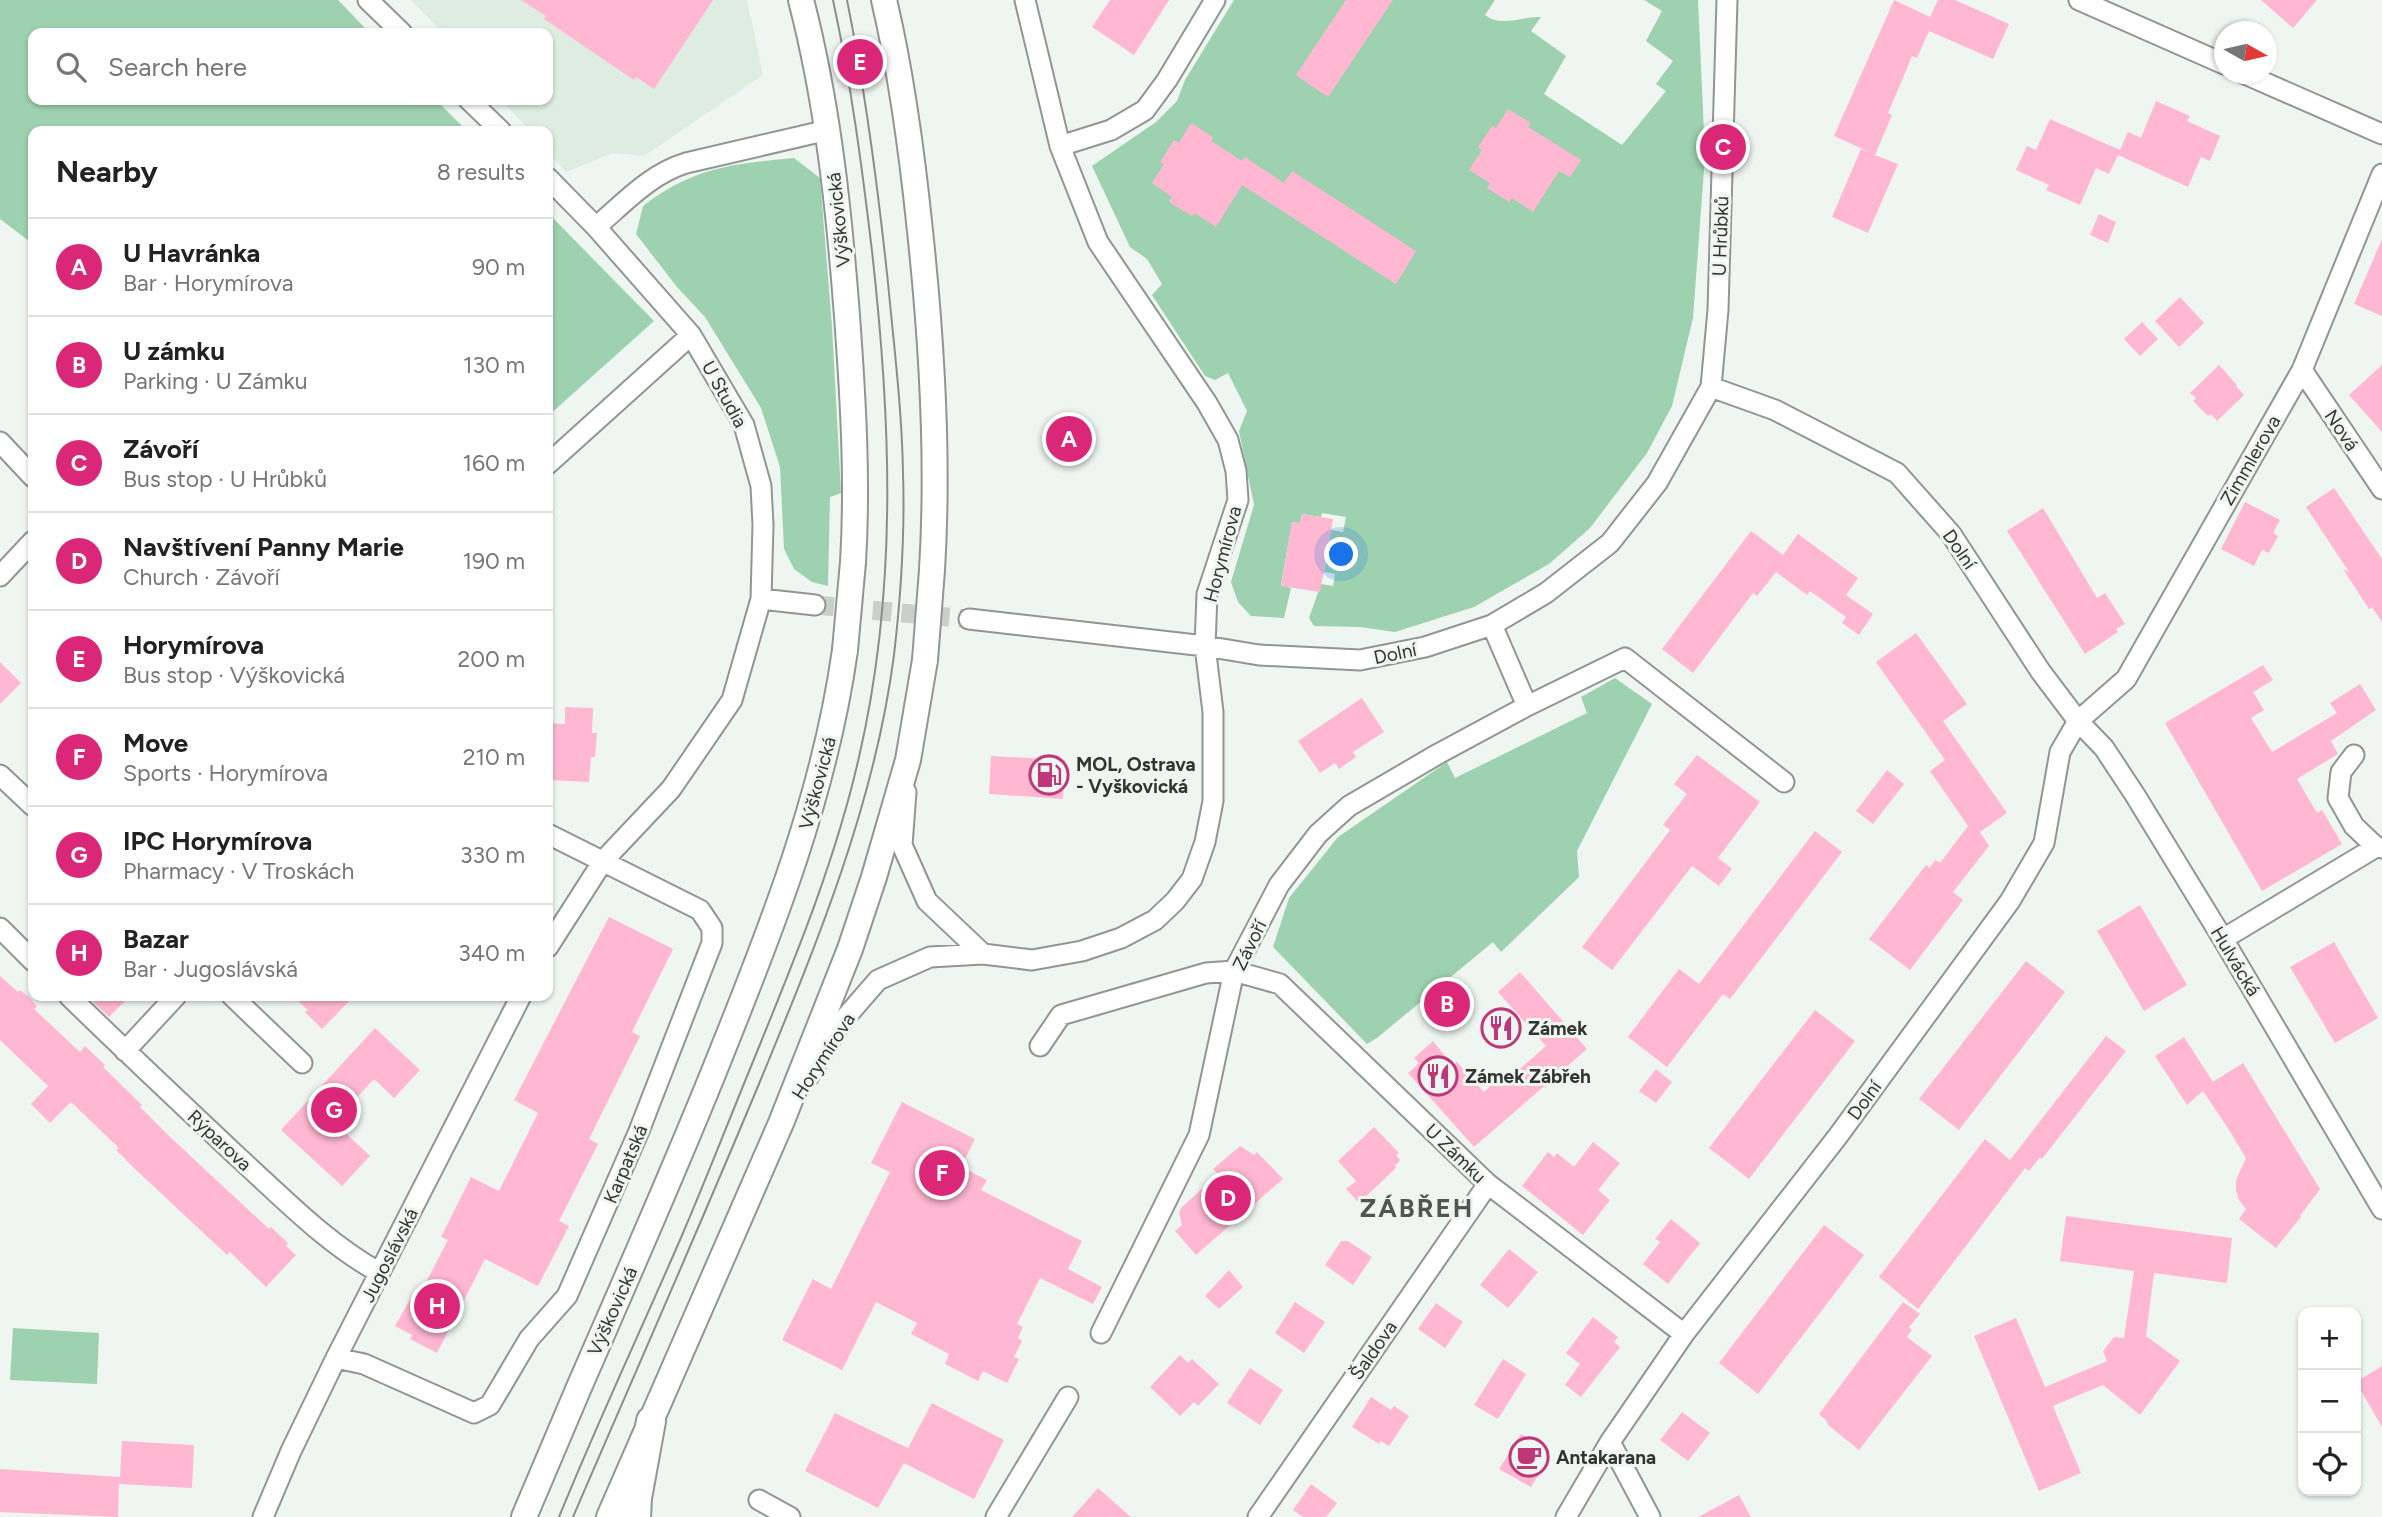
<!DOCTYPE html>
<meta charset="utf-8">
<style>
:root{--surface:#fff;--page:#f2f2f2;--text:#222;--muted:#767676;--line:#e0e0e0;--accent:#db2777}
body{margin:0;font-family:Figtree,sans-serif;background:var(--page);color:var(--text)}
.controls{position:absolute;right:21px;bottom:21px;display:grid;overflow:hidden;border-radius:14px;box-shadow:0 2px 5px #0004}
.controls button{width:63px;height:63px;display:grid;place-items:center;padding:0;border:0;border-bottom:2px solid var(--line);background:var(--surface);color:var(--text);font:35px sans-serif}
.compass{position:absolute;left:2214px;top:21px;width:63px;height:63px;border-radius:50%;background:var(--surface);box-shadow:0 2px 5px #0004;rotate:98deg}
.you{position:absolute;left:1342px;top:555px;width:24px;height:24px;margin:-18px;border:5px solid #fff;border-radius:50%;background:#1a73e8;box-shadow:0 0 0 10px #1a73e833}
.badge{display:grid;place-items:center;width:46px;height:46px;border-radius:50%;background:var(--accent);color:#fff;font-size:23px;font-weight:700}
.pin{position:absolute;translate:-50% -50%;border:4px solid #fff;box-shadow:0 2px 7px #0006}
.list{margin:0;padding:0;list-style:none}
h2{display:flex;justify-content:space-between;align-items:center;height:91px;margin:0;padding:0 28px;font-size:30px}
h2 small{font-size:23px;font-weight:400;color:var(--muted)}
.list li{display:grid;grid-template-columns:46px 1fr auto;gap:21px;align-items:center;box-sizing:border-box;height:98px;padding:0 28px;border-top:2px solid var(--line)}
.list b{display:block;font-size:26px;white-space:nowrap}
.list p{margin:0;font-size:23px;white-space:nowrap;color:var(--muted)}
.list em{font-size:23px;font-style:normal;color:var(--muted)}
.icon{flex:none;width:38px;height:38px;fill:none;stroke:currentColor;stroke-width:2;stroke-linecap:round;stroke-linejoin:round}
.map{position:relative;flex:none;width:2382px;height:1517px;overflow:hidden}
.search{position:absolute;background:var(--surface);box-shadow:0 2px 5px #0004;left:28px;top:28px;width:525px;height:77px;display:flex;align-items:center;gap:18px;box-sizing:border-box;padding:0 24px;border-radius:14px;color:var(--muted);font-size:26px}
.panel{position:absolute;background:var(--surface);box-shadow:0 2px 5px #0004;left:28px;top:126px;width:525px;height:875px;border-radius:14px}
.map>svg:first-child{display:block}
.built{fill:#deece2}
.green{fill:#9ed1af}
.building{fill:#ffb7d2}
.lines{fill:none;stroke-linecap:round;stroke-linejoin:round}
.minor-tunnel{stroke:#c9cfcb;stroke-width:19;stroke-dasharray:19 10;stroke-linecap:butt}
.minor-casing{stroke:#909692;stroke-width:23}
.tertiary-casing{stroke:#909692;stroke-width:28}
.secondary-casing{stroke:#909692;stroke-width:32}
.minor{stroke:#fff;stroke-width:19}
.tertiary{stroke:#fff;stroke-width:24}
.secondary{stroke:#fff;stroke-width:28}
.tram{stroke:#8a8f8c;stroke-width:2}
.tertiary-bridge-casing{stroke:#909692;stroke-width:28;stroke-linecap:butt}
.tertiary-bridge{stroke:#fff;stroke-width:24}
.labels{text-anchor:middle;stroke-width:6;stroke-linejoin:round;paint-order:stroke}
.street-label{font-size:19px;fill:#323533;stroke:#eff6f1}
.poi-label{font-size:19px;font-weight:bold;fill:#323533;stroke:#eff6f1;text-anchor:start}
.district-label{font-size:26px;font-weight:bold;letter-spacing:2px;fill:#505652;stroke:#eff6f1}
</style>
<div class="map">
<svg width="2382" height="1517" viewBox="0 0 2382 1517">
<rect width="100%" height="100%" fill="#eff6f1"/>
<path class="built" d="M411 0H747L763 75 644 156 613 153 566 172 548 152V131H530L502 100H548V33H443Z"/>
<path class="green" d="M0 0H338L370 33H33V100H436L467 131H33V244L0 219Z
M1234 0H1495L1485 15C1502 28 1522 16 1541 17L1531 31 1566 56 1544 94 1622 145 1666 91 1656 84 1673 61 1646 41 1662 11 1644 0H1698L1705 156 1693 318 1672 406 1647 453 1590 528 1549 564 1474 607 1395 632 1360 627 1314 626 1309 618 1321 584 1333 586 1335 574 1324 572 1331 530 1343 532 1346 517 1322 513 1321 517 1302 514 1300 523 1292 522 1281 585 1291 588 1284 618 1251 616 1238 602 1231 582 1254 505 1239 431 1247 411 1228 373 1215 380 1205 376 1152 295 1162 284 1147 259 1130 247 1092 166 1156 122 1177 101 1185 80Z
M794 158 820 178 832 326 841 493 830 497 828 586 812 582 794 569 784 549 780 467 761 408 705 317 677 287 636 234 643 206C694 167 732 164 794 158Z
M548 213 654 321 548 416Z
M1615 678 1652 704 1577 851 1579 877 1501 952 1493 942 1377 1038 1367 1044 1273 947 1289 898 1338 837 1447 762 1455 778 1587 713 1581 697Z
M13 1328 99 1333 97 1384 10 1380Z"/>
<path class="building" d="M521 0H713L654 89 636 77 634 80 544 19 546 16Z
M1110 0H1169L1134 55 1092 27Z
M1346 0H1393L1328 97 1296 75Z
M1894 0 1930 17 1938 0H1955L2009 24 1993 59 1929 31 1917 58 1912 56 1900 85 1888 113 1892 115 1875 155 1898 164 1868 233 1832 217 1861 149 1874 154 1834 136Z
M2261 0H2317L2293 28Z
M2156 101 2190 116 2187 121 2220 136 2210 161 2201 157 2188 187 2118 155 2109 174 2096 168 2080 205 2046 190 2049 185 2016 170 2027 146 2036 150 2050 119 2120 150 2128 132 2141 138Z
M1508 109 1531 123 1528 127 1581 160 1570 177 1559 171 1533 212 1512 198 1509 202 1487 188 1490 183 1469 170 1482 150 1478 147 1492 126 1496 128Z
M1191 123 1213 137 1211 141 1242 161 1245 157 1284 183 1292 171 1416 251 1396 284 1242 185 1216 227 1195 213 1192 216 1169 202 1172 197 1152 183 1164 164 1160 162 1174 140 1179 143Z
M2099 214 2116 222 2108 243 2090 235Z
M2382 239V316L2354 304Z
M2180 297 2204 323 2179 347 2155 321Z
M2142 322 2158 339 2140 356 2124 339Z
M2219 365 2237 385 2236 386 2244 395 2217 421 2211 414 2208 416 2193 401 2196 398 2190 393Z
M2382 365V432L2349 395Z
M2334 488 2382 559V622L2372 607 2369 609 2343 569 2349 572 2306 507Z
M2245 502 2280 520 2273 533 2278 536 2269 553 2262 550 2254 566 2221 549Z
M2043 508 2097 598 2105 593 2125 624 2116 629 2118 632 2085 654 2007 531Z
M1302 514 1333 519 1320 592 1281 586 1292 522 1300 523Z
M1751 531 1783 555 1798 534 1858 578 1846 595 1873 614 1859 635 1842 623 1846 617 1810 591 1807 595 1776 572 1757 596 1753 593 1693 673 1662 649Z
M1916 633 1967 704 1943 721 2007 813 1980 832 1989 846 1953 892 1963 900 1910 970 1869 939 1926 865 1930 868 1935 860 1940 863 1968 826 1930 771 1945 760 1876 662Z
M0 662 21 683 0 704Z
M2263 665 2273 680 2253 692 2264 710 2251 718 2272 752 2337 713 2330 703 2360 684 2376 710 2331 741 2338 754 2297 779 2317 813 2322 810 2342 844 2262 891 2165 723Z
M1362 698 1384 732 1353 752 1356 757 1339 769 1335 763 1320 773 1298 741Z
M565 707 593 708 592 733H597L595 757H591L589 782 548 780V723L565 724Z
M1697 755 1760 802 1718 858 1732 869 1719 886 1692 866 1612 970 1582 947 1670 830 1663 825 1687 794 1674 784Z
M991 756 1065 760 1063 799 989 794Z
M1887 770 1904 784 1873 824 1856 811Z
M1815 831 1842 852 1730 999 1723 994 1667 1067 1628 1037 1679 969 1699 984Z
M2140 905 2187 985 2144 1011 2097 931Z
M609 917 673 949 632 1032 640 1036 589 1139 598 1144 559 1221 569 1226 538 1286 485 1259 437 1353 410 1339 412 1335 395 1326 418 1286 423 1288 448 1240 441 1237 471 1177 499 1191 538 1113 514 1100Z
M2334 942 2378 1018 2335 1043 2290 967Z
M2026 961 2065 992 1959 1130 1919 1099Z
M1520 972 1587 1049 1474 1147 1408 1073 1419 1063 1414 1058 1433 1041 1453 1066 1457 1062 1484 1092 1500 1077 1505 1082 1546 1046 1498 992Z
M0 976 18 992 20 990 29 997 37 1006 34 1009 80 1052 85 1046 105 1065 103 1067 142 1105 140 1107 167 1134 269 1229 271 1227 288 1243 286 1246 296 1255 266 1287 230 1252 227 1255 134 1168 116 1150 119 1148 71 1102 50 1123 31 1104 48 1086 0 1040Z
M99 996H130L109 1017 93 1002Z
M293 996H354L322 1029 305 1012 308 1010Z
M1815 1010 1855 1041 1749 1179 1709 1148Z
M375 1028 420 1070 394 1098 374 1079 334 1122 370 1156 342 1186 281 1130Z
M2106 1036 2126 1051 2042 1159 2040 1157 2029 1171 2025 1168 1918 1309 1879 1277 1985 1139 2010 1160Z
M2184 1037 2213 1082 2211 1083 2243 1063 2320 1189 2300 1216 2301 1217 2276 1248 2239 1219 2246 1209 2239 1200 2236 1190V1180L2246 1158 2229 1130 2203 1091 2187 1105 2155 1056Z
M1656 1069 1672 1082 1656 1103 1639 1091Z
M902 1102 975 1139 961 1167 987 1180 981 1190 1082 1241 1068 1269 1102 1287 1093 1304 1040 1278 1017 1324 1023 1327 1018 1338 1022 1341 1014 1357 1019 1359 1007 1383 983 1371 978 1381 945 1364 949 1354 911 1334 917 1323 876 1302 842 1370 782 1340 813 1279 831 1289 890 1172 871 1163Z
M1374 1127 1399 1153 1396 1155 1400 1160 1395 1166 1396 1168 1359 1203 1346 1189 1356 1181 1338 1161Z
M1593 1142 1620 1163 1598 1190 1610 1200 1583 1235 1522 1186 1548 1152 1554 1157 1557 1153 1574 1167Z
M1240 1146 1254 1155 1257 1152 1283 1179 1196 1255 1175 1231 1182 1225 1179 1213 1181 1208 1218 1174 1213 1169Z
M2066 1216 2232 1238 2227 1283 2154 1273 2146 1336 2180 1361 2140 1415 2103 1385 2053 1406 2081 1473 2039 1491 1974 1336 2016 1318 2045 1387 2107 1361 2103 1351 2114 1337 2124 1338 2134 1271 2060 1261Z
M1671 1219 1700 1243 1668 1284 1643 1264 1660 1242 1655 1239Z
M1824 1225 1864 1255 1758 1394 1719 1363Z
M1341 1241H1348L1372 1257 1353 1285 1325 1265Z
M1509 1249 1538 1272 1508 1308 1480 1285Z
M1229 1270 1243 1287 1219 1309 1205 1296Z
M1295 1302 1325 1322 1304 1353 1275 1333Z
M1903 1302 1920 1314 1909 1327 1912 1330 1907 1337 1932 1356 1859 1450 1828 1425 1826 1420 1819 1414Z
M1436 1303 1463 1322 1445 1348 1418 1329Z
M1593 1317 1618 1337 1614 1342 1620 1347 1581 1397 1565 1385 1580 1364 1566 1353Z
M1180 1355 1188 1363 1192 1359 1219 1384 1198 1406 1194 1402 1180 1416 1150 1387Z
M1503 1359 1526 1374 1498 1419 1474 1405Z
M2382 1366V1427L2356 1382Z
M1250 1368 1283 1390 1260 1425 1227 1403Z
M1371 1397 1391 1410 1394 1406 1409 1416 1389 1446 1381 1441 1379 1444 1352 1427Z
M932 1403 1004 1440 974 1499 904 1463 878 1508 805 1471 835 1413 908 1448Z
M1682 1412 1710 1433 1688 1461 1660 1440Z
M1521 1434 1549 1450 1546 1455 1550 1457 1531 1487 1499 1469Z
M122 1441 194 1445 192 1488 119 1484 118 1517 0 1512V1469L120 1477Z
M1311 1484 1337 1503 1326 1517H1303L1293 1510Z
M1098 1488 1131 1517H1072Z
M1739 1495 1751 1517H1698Z"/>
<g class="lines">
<path class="minor-tunnel" d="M815 605 969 619"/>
<g class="minor-casing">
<path id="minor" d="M368 0 402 33
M2079 0 2224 64
M2245 74 2382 134
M469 100 501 131
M1060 146 1111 130 1145 110 1167 80 1215 0
M548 178 596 227 691 335 744 425 761 486 763 525 761 599 732 700 671 789 603 861 548 947
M596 227C624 203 650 174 686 163L828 130
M2302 370 2382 489
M1711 387 1775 410 1897 473 1951 534 2041 672 2078 721 2104 748 2135 795 2223 939 2382 1209
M0 442 33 477
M548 464 691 335
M0 576 33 541
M761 599 815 605
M969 619 1205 646 1259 655 1360 660 1425 647 1492 625 1546 593 1610 543 1657 483 1711 387 1718 310 1727 0
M1492 625 1527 706
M2354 755 2341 772 2338 798 2354 826 2376 847 2382 848
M0 775 33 806
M906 792 902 845 927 901 983 954
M0 928 33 961
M2223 939 2376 847
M69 996C125 1051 182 1104 239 1158 284 1199 326 1243 380 1273
M232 996 302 1063
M1040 1046 1061 1015 1206 973 1234 971 1280 984 1488 1184 1684 1334
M125 1051 176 996
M809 1076 839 1025 878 980 930 957 983 954 1032 960 1082 951 1121 938 1155 920 1175 901 1192 879 1205 842 1213 801V712L1205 646 1207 594 1238 500 1236 471 1228 440 1207 403 1098 242 1060 146 1025 0
M1101 1333 1199 1135 1234 971 1279 885 1318 834 1349 806 1438 754 1527 706 1625 658 1784 782
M336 1358 364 1364 474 1413 490 1405 529 1339 567 1296 639 1131 712 943V928L700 910 548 834
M1610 1442 1650 1517
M759 1500 790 1517
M263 1517 291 1451 336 1358 521 996
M996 1517 1068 1397
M1258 1517 1488 1184
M1566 1517 1610 1442 1684 1334 1838 1136 2010 901 2044 843 2060 752 2078 721 2126 679 2302 370 2382 174"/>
</g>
<g class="tertiary-casing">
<path id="tertiary" d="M801 0C828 104 839 210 847 316 853 398 858 480 853 562
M884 0C902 76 912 153 920 231 932 343 939 457 932 570
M524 1517C543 1473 561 1429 580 1385 627 1277 675 1169 719 1059 773 925 825 793 845 650
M609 1517 781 1123 850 949 874 877 908 760 925 660"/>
</g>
<g class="secondary-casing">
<path id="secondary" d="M636 1517 637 1498 651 1421"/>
</g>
<use href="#minor" class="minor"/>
<use href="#tertiary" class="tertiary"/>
<use href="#secondary" class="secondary"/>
<path class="tram" d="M559 1517C598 1421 642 1328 683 1233 707 1177 729 1120 752 1064 793 963 835 863 859 757 898 589 891 420 872 251 862 167 851 83 833 0
M573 1517C636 1371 700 1226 761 1079 817 943 875 803 894 655 901 595 905 534 903 473 902 410 894 346 888 283 878 188 866 94 847 0"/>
<g class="tertiary-bridge-casing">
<path id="tertiary-bridge" d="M845 650 853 562
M925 660 932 570"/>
</g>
<use href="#tertiary-bridge" class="tertiary-bridge"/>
</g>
<defs>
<g id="fuel-ring" transform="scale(2.0125)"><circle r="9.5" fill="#eff6f1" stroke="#be3879" stroke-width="1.5"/><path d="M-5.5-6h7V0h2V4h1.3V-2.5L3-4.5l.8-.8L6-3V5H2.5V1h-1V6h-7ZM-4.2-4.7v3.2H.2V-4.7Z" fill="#be3879"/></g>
<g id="restaurant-ring" transform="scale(2.0125)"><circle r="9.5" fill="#eff6f1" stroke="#be3879" stroke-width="1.5"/><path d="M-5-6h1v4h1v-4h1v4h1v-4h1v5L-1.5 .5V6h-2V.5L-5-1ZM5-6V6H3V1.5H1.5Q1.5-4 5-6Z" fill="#be3879"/></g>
<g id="cafe-ring" transform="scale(2.0125)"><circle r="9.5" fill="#eff6f1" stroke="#be3879" stroke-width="1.5"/><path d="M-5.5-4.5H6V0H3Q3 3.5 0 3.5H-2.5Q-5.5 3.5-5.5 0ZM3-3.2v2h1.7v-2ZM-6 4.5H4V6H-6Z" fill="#be3879"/></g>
</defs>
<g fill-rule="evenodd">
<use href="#fuel-ring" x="1049" y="775"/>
<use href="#restaurant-ring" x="1501" y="1028"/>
<use href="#restaurant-ring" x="1438" y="1076"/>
<use href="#cafe-ring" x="1529" y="1457"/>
</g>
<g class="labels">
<g class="street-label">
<text transform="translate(838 220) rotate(-96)" y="7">Výškovická</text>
<text transform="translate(1720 236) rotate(-88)" y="7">U Hrůbků</text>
<text transform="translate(725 394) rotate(61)" y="7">U Studia</text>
<text transform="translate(2342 430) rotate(56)" y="7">Nová</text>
<text transform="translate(2250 460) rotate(-60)" y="7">Zimmlerova</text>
<text transform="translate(1960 549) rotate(55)" y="7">Dolní</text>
<text transform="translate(1222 554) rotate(-75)" y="7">Horymírova</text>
<text transform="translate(1395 653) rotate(-12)" y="7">Dolní</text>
<text transform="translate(817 783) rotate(-75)" y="7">Výškovická</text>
<text transform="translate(1249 945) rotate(-64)" y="7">Závoří</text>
<text transform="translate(2236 961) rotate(59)" y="7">Hulvácká</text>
<text transform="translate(823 1056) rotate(-57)" y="7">Horymírova</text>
<text transform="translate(1864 1100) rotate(-54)" y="7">Dolní</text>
<text transform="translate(220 1140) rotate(43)" y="7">Rýparova</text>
<text transform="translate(1456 1153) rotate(44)" y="7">U Zámku</text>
<text transform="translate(625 1164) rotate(-67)" y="7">Karpatská</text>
<text transform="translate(389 1255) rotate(-63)" y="7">Jugoslávská</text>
<text transform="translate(612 1311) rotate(-66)" y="7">Výškovická</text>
<text transform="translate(1373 1350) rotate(-55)" y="7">Šaldova</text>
</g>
<g class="poi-label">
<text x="1076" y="771">MOL, Ostrava<tspan x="1076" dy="22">- Vyškovická</tspan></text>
<text x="1528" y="1035">Zámek</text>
<text x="1465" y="1083">Zámek Zábřeh</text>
<text x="1556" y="1464">Antakarana</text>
</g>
<g class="district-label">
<text x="1417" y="1217">ZÁBŘEH</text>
</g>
</g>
</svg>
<div class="controls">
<button>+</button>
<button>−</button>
<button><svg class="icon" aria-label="locate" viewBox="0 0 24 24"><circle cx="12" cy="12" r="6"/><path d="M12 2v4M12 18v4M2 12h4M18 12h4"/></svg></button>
</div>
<svg class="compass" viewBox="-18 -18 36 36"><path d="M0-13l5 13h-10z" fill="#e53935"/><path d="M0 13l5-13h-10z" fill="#767676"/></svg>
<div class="you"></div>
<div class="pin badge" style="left:1069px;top:439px">A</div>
<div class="pin badge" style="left:1447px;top:1004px">B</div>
<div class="pin badge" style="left:1723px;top:147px">C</div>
<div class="pin badge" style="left:1228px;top:1198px">D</div>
<div class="pin badge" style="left:860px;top:62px">E</div>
<div class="pin badge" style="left:942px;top:1173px">F</div>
<div class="pin badge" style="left:334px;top:1110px">G</div>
<div class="pin badge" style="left:437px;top:1306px">H</div>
<div class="search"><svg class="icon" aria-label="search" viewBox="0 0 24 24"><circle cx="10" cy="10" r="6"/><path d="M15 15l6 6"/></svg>Search here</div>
<section class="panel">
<h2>Nearby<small>8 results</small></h2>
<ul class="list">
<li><span class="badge">A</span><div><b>U Havránka</b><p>Bar · Horymírova</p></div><em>90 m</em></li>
<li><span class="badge">B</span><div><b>U zámku</b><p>Parking · U Zámku</p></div><em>130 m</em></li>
<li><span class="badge">C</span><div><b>Závoří</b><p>Bus stop · U Hrůbků</p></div><em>160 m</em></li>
<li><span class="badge">D</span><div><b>Navštívení Panny Marie</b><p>Church · Závoří</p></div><em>190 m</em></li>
<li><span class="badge">E</span><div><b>Horymírova</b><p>Bus stop · Výškovická</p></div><em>200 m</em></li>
<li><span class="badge">F</span><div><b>Move</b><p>Sports · Horymírova</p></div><em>210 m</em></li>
<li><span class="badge">G</span><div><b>IPC Horymírova</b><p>Pharmacy · V Troskách</p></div><em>330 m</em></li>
<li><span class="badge">H</span><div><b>Bazar</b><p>Bar · Jugoslávská</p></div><em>340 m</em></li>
</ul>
</section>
</div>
